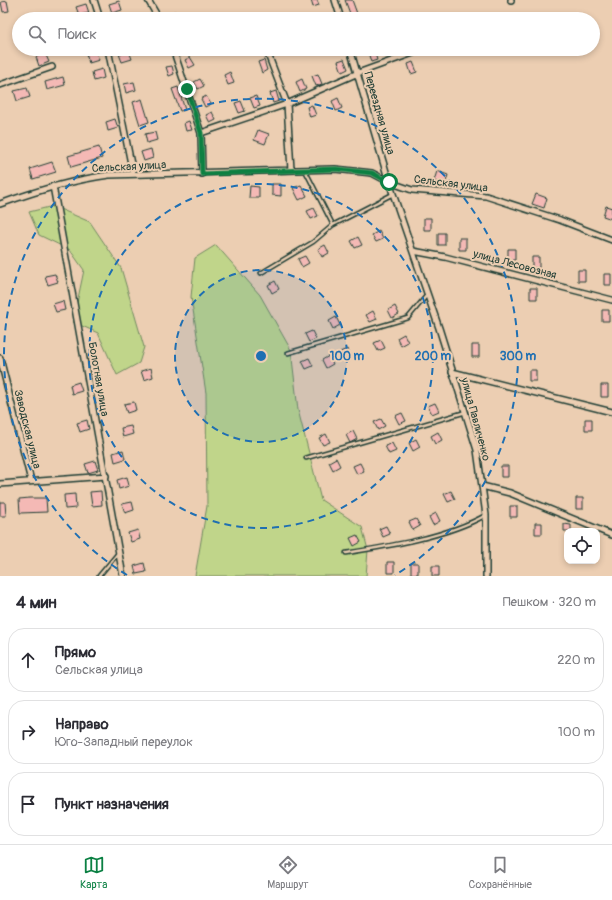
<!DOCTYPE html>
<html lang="ru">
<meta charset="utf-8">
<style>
:root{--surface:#fff;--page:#f7f7f7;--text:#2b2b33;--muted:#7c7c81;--line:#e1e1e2;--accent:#0b8043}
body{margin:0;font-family:Pangolin,sans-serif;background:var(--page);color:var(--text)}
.controls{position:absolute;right:12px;bottom:12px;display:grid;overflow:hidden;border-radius:8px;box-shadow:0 2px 6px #0003}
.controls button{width:36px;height:36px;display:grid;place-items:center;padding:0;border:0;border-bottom:1px solid var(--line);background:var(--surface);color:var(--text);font:20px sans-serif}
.stop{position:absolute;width:12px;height:12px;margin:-9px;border:3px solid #0b8043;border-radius:50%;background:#fff}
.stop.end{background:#0b8043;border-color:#fff;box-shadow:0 1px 4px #0008}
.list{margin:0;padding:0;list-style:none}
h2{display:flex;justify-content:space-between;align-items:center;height:52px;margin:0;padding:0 16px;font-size:17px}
h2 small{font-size:13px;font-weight:400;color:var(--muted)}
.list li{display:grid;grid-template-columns:26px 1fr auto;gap:12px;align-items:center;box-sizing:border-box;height:64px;margin:0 8px 8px;padding:0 8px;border:1px solid var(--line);border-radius:16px}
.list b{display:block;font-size:15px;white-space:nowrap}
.list p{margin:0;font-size:13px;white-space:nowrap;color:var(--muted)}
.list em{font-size:13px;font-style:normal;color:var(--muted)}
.icon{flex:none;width:22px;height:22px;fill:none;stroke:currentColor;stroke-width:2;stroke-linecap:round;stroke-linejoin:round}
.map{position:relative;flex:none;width:612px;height:576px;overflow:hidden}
.search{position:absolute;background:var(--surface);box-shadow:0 2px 6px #0003;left:12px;right:12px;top:12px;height:44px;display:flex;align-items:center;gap:10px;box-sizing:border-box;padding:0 14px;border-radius:22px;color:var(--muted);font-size:15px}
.sheet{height:268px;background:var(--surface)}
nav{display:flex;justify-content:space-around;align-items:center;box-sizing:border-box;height:56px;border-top:1px solid var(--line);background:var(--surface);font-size:11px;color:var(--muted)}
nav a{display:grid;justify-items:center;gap:2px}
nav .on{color:var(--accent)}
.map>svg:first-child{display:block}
.green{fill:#c0d58a;stroke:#70895f}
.building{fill:#f4b9b5;stroke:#1f3d34}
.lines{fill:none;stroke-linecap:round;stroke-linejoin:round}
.service-casing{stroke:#1f3d34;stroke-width:5.5}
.minor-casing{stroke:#1f3d34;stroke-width:8}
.service{stroke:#ecceb2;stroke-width:2.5}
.minor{stroke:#ecceb2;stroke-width:5}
.route{stroke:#0b8043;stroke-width:5}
.ring{fill:none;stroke:#1f6fb2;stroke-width:2;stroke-dasharray:7 5}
.labels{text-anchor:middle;stroke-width:4;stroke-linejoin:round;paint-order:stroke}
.street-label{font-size:11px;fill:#1f3d34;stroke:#ecceb2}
.centre{fill:#1f6fb2;stroke:#ecceb2;stroke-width:2}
.ring-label{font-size:12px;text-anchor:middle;font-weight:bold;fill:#1f6fb2;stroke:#ecceb2;stroke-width:4;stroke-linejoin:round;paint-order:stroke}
</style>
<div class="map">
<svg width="612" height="576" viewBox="0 0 612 576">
<rect width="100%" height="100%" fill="#ecceb2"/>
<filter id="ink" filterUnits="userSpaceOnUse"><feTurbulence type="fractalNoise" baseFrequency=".025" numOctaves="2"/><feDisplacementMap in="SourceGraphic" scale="8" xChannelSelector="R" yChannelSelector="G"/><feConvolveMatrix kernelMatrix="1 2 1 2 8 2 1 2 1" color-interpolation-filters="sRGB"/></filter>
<g filter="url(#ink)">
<path class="green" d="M53 206 90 222 121 268 144 347 139 363 117 375 98 333 73 322 84 270 70 250 39 235 29 212Z
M216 245 260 295 291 350 298 410 321 500 362 527 368 550 366 576H195L207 506 206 393 191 297 195 258Z"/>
<path class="building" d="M311 0H317L319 5 313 7Z
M345 0H352L359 19H352Z
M7 1 9 11 3 12 1 2Z
M119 1 122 10 112 13 109 4Z
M86 4 89 13 79 15 76 7Z
M175 11 180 19H173L170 14Z
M391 49H398L400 54 394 56Z
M374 50 377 60 371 62 368 52Z
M129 51 132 59 122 62 119 54Z
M96 52 99 60 89 63 86 54Z
M45 53 49 62 39 66 36 57Z
M190 57 195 65 189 68 185 60Z
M344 59 348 69 342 72 338 61Z
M264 60 267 70 262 73 258 62Z
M413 62 417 72 411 74 408 64Z
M172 66 174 74 169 76 166 67Z
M102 69 104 78 94 81 92 72Z
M230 72 234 83 228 85 224 75Z
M318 74 322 84 316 86 312 76Z
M63 77 65 85 47 90 45 82Z
M200 79 204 86 198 89 194 82Z
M302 79 306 89 300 92 296 82Z
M134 82 136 90 126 93 124 84Z
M178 87 185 110 180 111 172 89Z
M27 88 30 97 17 101 14 91Z
M276 91 279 101 273 103 270 93Z
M206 96 211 104 205 107 201 99Z
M256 96 260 106 254 108 250 98Z
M338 98 342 108 336 111 332 101Z
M142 99 149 122 140 125 133 102Z
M241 101 245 111 239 113 235 103Z
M312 105 316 115 310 117 307 107Z
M212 112 216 120 210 123 206 115Z
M115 119 118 128 108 131 106 122Z
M189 121 192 130 186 131 184 123Z
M258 130 269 134 265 144 254 140Z
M155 132 157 140 147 143 145 134Z
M99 147 102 158 71 167 68 156Z
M151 149 153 158 144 161 141 152Z
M52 162 56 172 33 179 30 169Z
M437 171 448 175 445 185 434 181Z
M272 184H281V196L272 195Z
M301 185 307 196 299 200 293 188Z
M250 186 259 187V198H249Z
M536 194 547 198 544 208 532 204Z
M606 206 612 208V219L603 216Z
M314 208 318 216 311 219 307 211Z
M424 218H431V230H424Z
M379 231 383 239 376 242 372 235Z
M438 233H445V245H438Z
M358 237 362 245 355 248 351 241Z
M459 238H466V250H459Z
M325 245 329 253 322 257 318 249Z
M508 249H515V260H508Z
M305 256 309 263 302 267 298 259Z
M532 257H539V268H532Z
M578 270H585V281H578Z
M55 274 58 282 48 285 45 276Z
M604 274H611V285H604Z
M275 281 279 289 272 293 268 285Z
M530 288H537V299H530Z
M63 301 65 310 56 312 53 304Z
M395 306 399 314 392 318 388 310Z
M602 310H609V321H602Z
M373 311 377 319 370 322 366 315Z
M336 317 340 325 333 329 329 321Z
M312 331 316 339 309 342 305 334Z
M404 334 408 342 401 346 397 338Z
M381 340 385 348 378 351 374 343Z
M472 345H479V357H472Z
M347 349 351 356 344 360 340 352Z
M329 356 333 364 326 368 322 360Z
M309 358 313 366 306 369 302 361Z
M151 368 153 377 144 380 141 371Z
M529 370H536V381H529Z
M79 382 82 391 72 394 70 385Z
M601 385H608V397H601Z
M134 402 136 410 127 413 124 404Z
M435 403 439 411 432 414 428 406Z
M402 413 406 421 399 424 395 416Z
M381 419 385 426 378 430 374 422Z
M585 419H592V430H585Z
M87 420 89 429 80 432 77 423Z
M131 426 133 434 123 437 121 428Z
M353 431 357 439 350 443 346 435Z
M438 432 442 440 435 444 431 436Z
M326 434 330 442 323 445 319 438Z
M416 439 420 447 413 451 409 443Z
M392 443 396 451 389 454 385 446Z
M123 450 125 459 115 462 113 453Z
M336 458 340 466 333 470 329 462Z
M95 461 98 470 88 473 85 464Z
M360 463 364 471 357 474 353 466Z
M501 466H508V477H501Z
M127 477 129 486 119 489 117 480Z
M101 491 102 505 92 506 90 492Z
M451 491 455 499 448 502 444 494Z
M75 494 76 508 65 509 64 495Z
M30 498H46L47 512 20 513 19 499Z
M576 498H583V509H576Z
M0 502H5L6 516H0Z
M132 502 134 510 125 513 122 504Z
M510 506H517V517H510Z
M436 513 440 521 433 525 429 517Z
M416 519 420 526 413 530 409 522Z
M535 523H542V534H535Z
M564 524 571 525V531H564Z
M386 526 390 534 383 537 379 529Z
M138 530 140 539 131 542 128 533Z
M357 535 361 542 354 546 350 538Z
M387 562H394V573H387Z
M144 563 146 572 136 574 134 566Z
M411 563H418V574H411Z
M432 566H439V576H432Z"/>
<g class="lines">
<g class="service-casing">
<path id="service" d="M305 170 333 225 393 194
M261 273 313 242 333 225
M288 353 408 318 427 295
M306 458 466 412
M346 553C390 546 447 537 486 515
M99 576 119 552"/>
</g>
<g class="minor-casing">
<path id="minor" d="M94 0 100 19
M148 0 159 19
M335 0 341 19
M511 0V1
M108 49 133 174
M173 49 201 133 202 174
M266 49 287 104 291 170
M350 49 389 182 439 328 477 450 486 515V576
M0 85 52 67
M201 133 287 104 358 73 413 53
M53 186 123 576
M0 204C36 191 71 180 109 175L335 169 372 173 389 182 412 190 486 196 560 220 612 240
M413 251 445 257 612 300
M0 358 31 481
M452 372 612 412
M0 484 106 476
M482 486 510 493 612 535"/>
</g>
<use href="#service" class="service"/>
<use href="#minor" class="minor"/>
</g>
</g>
<g class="lines" filter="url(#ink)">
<path class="route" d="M187 89 201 133 202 174 336 169 372 173 389 182"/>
</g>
<circle cx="261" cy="356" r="86" fill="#1f6fb2" fill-opacity=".12"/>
<g class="ring">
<circle cx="261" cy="356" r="86"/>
<circle cx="261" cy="356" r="172"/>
<path d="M127 575A257 257 0 1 1 395 575"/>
</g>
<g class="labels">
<g class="street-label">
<text transform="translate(380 113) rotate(74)" y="4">Переездная улица</text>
<text transform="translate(129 166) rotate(-3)" y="4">Сельская улица</text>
<text transform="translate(451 183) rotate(7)" y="4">Сельская улица</text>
<text transform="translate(515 264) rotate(15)" y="4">улица Лесовозная</text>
<text transform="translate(99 379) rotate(80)" y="4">Болотная улица</text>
<text transform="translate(476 419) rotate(75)" y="4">улица Павличенко</text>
<text transform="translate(28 429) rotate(76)" y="4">Заводская улица</text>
</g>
</g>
<circle cx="261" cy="356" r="6" class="centre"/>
<g class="ring-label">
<text x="347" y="360">100 m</text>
<text x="433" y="360">200 m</text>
<text x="518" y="360">300 m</text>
</g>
</svg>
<div class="controls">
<button><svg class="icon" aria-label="locate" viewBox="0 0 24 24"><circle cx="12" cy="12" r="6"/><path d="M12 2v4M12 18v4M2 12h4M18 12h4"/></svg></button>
</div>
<div class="stop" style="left:389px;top:182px"></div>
<div class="stop end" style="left:187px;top:89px"></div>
<div class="search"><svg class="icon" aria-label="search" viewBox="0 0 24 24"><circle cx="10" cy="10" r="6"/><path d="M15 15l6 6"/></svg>Поиск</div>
</div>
<section class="sheet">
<h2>4 мин<small>Пешком · 320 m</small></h2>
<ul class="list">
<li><svg class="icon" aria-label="ahead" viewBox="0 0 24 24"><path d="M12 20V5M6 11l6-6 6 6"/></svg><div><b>Прямо</b><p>Сельская улица</p></div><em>220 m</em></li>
<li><svg class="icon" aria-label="right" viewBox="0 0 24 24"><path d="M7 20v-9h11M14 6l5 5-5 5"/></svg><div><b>Направо</b><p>Юго-Западный переулок</p></div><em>100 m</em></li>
<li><svg class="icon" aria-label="arrive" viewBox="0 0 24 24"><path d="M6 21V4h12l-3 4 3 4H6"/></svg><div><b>Пункт назначения</b></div></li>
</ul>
</section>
<nav>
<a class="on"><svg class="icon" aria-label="map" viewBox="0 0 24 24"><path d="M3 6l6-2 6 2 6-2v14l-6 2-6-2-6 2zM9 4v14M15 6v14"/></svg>Карта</a>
<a><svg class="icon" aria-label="directions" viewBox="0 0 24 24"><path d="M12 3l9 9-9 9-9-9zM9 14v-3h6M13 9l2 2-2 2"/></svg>Маршрут</a>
<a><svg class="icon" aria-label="saved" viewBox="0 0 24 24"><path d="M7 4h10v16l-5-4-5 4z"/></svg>Сохранённые</a>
</nav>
